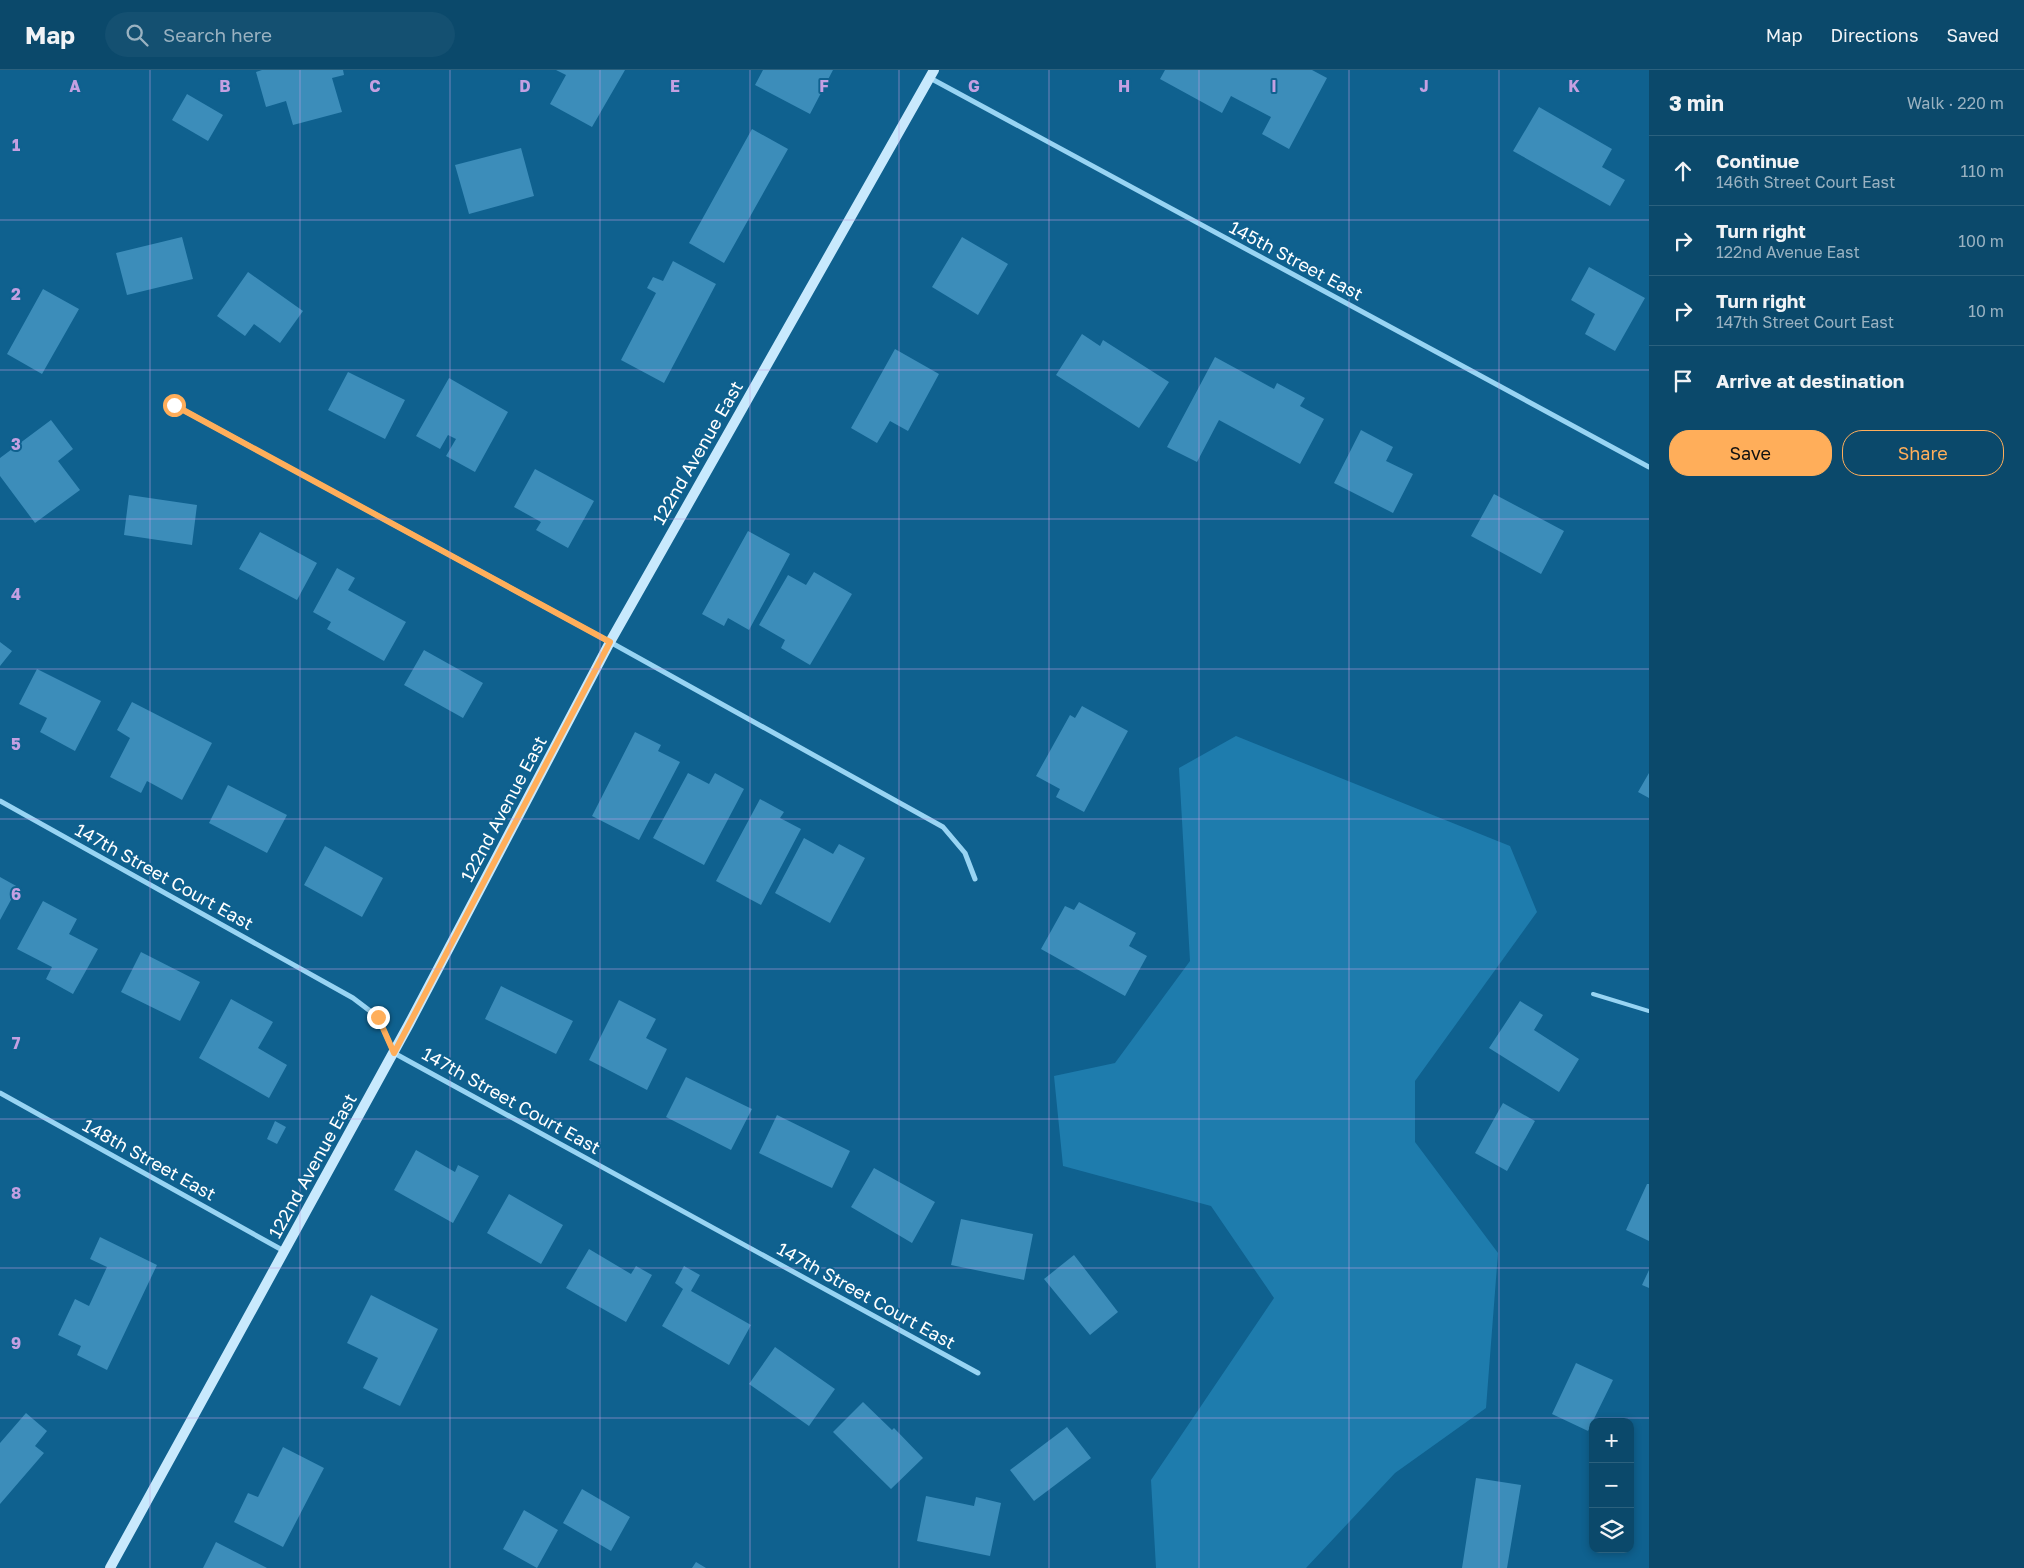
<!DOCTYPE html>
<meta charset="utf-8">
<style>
:root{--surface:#0b496b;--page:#145071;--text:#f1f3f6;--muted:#9ab2c1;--line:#2b617e;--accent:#ffae5a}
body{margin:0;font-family:"Golos Text",sans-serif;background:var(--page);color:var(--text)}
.controls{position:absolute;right:15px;bottom:15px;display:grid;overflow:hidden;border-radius:10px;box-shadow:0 2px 8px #0003}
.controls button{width:45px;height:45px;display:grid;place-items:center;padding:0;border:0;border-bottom:1px solid var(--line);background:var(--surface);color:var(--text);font:25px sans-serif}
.stop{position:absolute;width:15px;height:15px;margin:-11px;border:4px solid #ffae5a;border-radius:50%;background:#fff}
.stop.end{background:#ffae5a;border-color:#fff;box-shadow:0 1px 5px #0008}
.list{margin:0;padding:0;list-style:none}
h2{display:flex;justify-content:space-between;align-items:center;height:65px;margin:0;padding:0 20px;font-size:21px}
h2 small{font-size:16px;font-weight:400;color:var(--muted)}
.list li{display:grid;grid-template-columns:32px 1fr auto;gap:15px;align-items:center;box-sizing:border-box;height:70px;padding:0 20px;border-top:1px solid var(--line)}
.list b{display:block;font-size:19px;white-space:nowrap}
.list p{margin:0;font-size:16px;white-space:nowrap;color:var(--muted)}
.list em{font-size:16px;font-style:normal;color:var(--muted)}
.actions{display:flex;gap:10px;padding:15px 20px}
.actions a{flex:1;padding:11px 0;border:1px solid var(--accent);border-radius:20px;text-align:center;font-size:18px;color:var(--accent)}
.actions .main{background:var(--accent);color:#111}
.icon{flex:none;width:28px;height:28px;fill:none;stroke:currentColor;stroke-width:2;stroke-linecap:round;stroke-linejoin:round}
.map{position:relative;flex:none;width:1649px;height:1498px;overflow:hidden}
header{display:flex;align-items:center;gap:30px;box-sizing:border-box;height:70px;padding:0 25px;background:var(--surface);border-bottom:1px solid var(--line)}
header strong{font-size:24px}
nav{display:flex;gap:28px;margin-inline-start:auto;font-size:18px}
.search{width:350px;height:45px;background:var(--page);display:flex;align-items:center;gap:12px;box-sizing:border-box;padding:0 18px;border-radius:28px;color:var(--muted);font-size:19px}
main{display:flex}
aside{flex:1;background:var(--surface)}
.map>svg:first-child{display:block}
.green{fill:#1e7cad}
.building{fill:#3c8dba}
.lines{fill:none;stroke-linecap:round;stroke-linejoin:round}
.lane{stroke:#98d4f3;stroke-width:4}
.street{stroke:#98d4f3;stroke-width:5}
.secondary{stroke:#c8e9fd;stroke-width:10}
.route{stroke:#ffae5a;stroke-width:6}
.grid{fill:none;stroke:#c4a0e2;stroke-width:1;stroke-opacity:0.55}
.labels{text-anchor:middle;stroke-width:4;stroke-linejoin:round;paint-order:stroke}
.street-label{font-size:18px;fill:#fff;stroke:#0f618f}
.grid-label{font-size:16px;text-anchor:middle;font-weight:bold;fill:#c4a0e2;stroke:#0f618f;stroke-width:4;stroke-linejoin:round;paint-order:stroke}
</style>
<header>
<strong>Map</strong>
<div class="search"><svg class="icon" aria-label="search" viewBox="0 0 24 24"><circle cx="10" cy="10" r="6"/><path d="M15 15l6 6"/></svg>Search here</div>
<nav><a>Map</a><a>Directions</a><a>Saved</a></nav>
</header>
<main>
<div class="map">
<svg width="1649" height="1498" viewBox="0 0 1649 1498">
<rect width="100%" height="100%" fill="#0f618f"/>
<path class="green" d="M1236 666 1510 776 1537 842 1415 1011V1072L1498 1183 1486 1338 1395 1403 1306 1498H1156L1151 1410 1274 1228 1211 1136 1063 1096 1054 1006 1115 993 1190 891 1179 698Z"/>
<path class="building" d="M262 0H343L344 5 332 8 342 42 293 55 286 31 266 37 256 2Z
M556 0H625L592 57 550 34 566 5Z
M763 0H833L810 44 755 15Z
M1165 0H1312L1327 8 1289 79 1262 64 1271 47 1231 26 1222 43 1160 9Z
M187 24 223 45 208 71 172 50Z
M1539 37 1612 79 1602 97 1625 110 1610 136 1513 81Z
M752 59 788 79 724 193 689 173Z
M521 78 534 126 469 144 455 95Z
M182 167 193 209 127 225 116 183Z
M962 167 1008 194 978 245 932 217Z
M673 191 716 214 664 313 621 290 656 223 647 218 653 207 663 211Z
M1589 197 1645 228 1615 281 1585 264 1595 244 1571 230Z
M248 202 303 241 280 273 254 254 245 266 217 246Z
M43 219 79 239 42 304 7 284Z
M1082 264 1100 276 1103 270 1169 312 1139 358 1056 305Z
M895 279 939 304 908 361 890 351 877 373 851 358Z
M1215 287 1274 319 1277 313 1305 328 1300 336 1324 349 1300 394 1219 350 1197 392 1167 377Z
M348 302 405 330 385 369 328 340Z
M449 308 508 342 475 402 446 386 456 369 448 365 440 379 416 366Z
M51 350 73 379 58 391 80 420 35 453 0 406V388Z
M1361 360 1393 377 1386 391 1413 404 1393 443 1334 413Z
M535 399 594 431 568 478 536 460 541 452 514 437Z
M1494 424 1564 461 1541 504 1471 466Z
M129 425 197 435 192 475 124 465Z
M748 461 790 484 749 560 728 548 724 556 702 544Z
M260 462 317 493 297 530 239 499Z
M337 498 355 508 348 520 406 552 384 591 327 559 331 552 313 542Z
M814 502 852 524 810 595 781 578 785 570 759 555 788 505 806 515Z
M0 572 12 581 0 596Z
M424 580 483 613 463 648 404 615Z
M37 599 101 631 75 681 40 662 47 648 19 634Z
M132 632 212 673 182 730 147 711 141 723 110 707 130 668 117 660Z
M1082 636 1128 661 1084 742 1056 727 1060 719 1036 706 1070 645 1075 648Z
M635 662 661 675 658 681 680 692 639 770 592 746Z
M688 703 709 714 715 703 744 719 704 795 653 768Z
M1649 703V728L1638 722Z
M228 715 287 745 267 783 209 753Z
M760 729 784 742 780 748 801 759 761 835 716 811Z
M804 768 833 784 839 774 865 788 830 853 775 823Z
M325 776 383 808 362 847 304 815Z
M0 807 18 817 0 850Z
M43 831 77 849 69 864 98 879 73 924 46 909 52 897 17 879Z
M1079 832 1136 863 1129 876 1147 886 1125 926 1041 879 1065 836 1074 840Z
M141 882 200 912 180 951 121 922Z
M501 916 573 951 556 984 485 949Z
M231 929 273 952 258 978 287 995 269 1028 199 988Z
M619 930 656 949 646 968 667 979 647 1020 589 990Z
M1520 931 1543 945 1534 960 1579 989 1559 1022 1489 978Z
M686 1007 752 1039 731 1080 666 1047Z
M1503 1033 1535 1051 1507 1101 1475 1083Z
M777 1045 850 1081 832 1118 759 1083Z
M275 1051 286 1057 277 1074 267 1069Z
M416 1080 455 1102 458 1095 479 1106 453 1153 394 1120Z
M874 1098 935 1132 912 1173 851 1137Z
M1647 1114H1649V1171L1626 1160Z
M509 1124 563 1155 541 1194 487 1163Z
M961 1149 1033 1164 1024 1210 951 1195Z
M100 1167 157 1195 107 1300 77 1285 81 1276 58 1265 75 1229 89 1236 107 1197 90 1189Z
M589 1179 631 1204 636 1196 652 1205 626 1252 566 1218Z
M1074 1185 1118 1242 1090 1265 1044 1209Z
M684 1196 700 1205 691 1221 751 1255 729 1295 662 1256 683 1219 675 1213Z
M1649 1200V1218L1642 1215Z
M371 1225 438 1259 400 1336 363 1318 378 1288 347 1273Z
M775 1277 835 1319 809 1356 749 1314Z
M1576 1293 1613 1310 1588 1361 1552 1344Z
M863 1332 892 1360 894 1358 923 1388 891 1419 833 1362Z
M26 1343 47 1361 35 1376 44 1383 0 1434V1373Z
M1067 1357 1091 1388 1034 1431 1010 1400Z
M283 1377 324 1398 283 1477 234 1452 248 1423 258 1427Z
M1476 1408 1521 1415 1507 1498H1462Z
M582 1419 630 1447 611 1481 563 1453Z
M926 1426 974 1436 976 1427 1001 1433 990 1486 917 1471Z
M524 1440 558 1460 537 1498 503 1479Z
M216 1472 267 1498H203Z
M696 1492 706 1498H692Z"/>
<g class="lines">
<path class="lane" d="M1593 924 1649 941"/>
<path class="street" d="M930 8 1649 397
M174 335 610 572 943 757 965 783 975 809
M0 731 353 928 378 947 394 983 978 1303
M0 1023 284 1181"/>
<path class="secondary" d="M110 1498 409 954 610 572 934 0"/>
</g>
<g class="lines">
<path class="route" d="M174 335 610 572 394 983 378 947"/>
</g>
<path class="grid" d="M150 0V1498M300 0V1498M450 0V1498M600 0V1498M750 0V1498M899 0V1498M1049 0V1498M1199 0V1498M1349 0V1498M1499 0V1498M0 150H1649M0 300H1649M0 449H1649M0 599H1649M0 749H1649M0 899H1649M0 1049H1649M0 1198H1649M0 1348H1649"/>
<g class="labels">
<g class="street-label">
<text transform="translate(1296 191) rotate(28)" y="6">145th Street East</text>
<text transform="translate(698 383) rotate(-60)" y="6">122nd Avenue East</text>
<text transform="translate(504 739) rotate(-62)" y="6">122nd Avenue East</text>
<text transform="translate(164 807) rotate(29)" y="6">147th Street Court East</text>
<text transform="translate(511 1031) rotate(29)" y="6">147th Street Court East</text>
<text transform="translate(149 1090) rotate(29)" y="6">148th Street East</text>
<text transform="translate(313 1096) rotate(-61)" y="6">122nd Avenue East</text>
<text transform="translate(866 1226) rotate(29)" y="6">147th Street Court East</text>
</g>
</g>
<g class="grid-label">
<text x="75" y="22">A</text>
<text x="225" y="22">B</text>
<text x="375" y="22">C</text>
<text x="525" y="22">D</text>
<text x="675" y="22">E</text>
<text x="824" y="22">F</text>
<text x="974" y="22">G</text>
<text x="1124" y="22">H</text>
<text x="1274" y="22">I</text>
<text x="1424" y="22">J</text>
<text x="1574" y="22">K</text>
<text x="16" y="81">1</text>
<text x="16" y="230">2</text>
<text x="16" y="380">3</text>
<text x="16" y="530">4</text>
<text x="16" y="680">5</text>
<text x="16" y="830">6</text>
<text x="16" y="979">7</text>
<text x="16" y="1129">8</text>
<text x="16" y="1279">9</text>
</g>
</svg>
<div class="controls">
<button>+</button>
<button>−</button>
<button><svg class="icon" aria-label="layers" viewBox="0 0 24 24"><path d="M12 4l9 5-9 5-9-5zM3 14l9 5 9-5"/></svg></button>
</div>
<div class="stop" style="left:174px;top:335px"></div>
<div class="stop end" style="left:378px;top:947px"></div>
</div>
<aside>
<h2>3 min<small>Walk · 220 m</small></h2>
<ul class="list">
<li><svg class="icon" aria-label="ahead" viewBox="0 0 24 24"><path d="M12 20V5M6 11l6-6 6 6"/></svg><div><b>Continue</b><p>146th Street Court East</p></div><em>110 m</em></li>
<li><svg class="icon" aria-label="right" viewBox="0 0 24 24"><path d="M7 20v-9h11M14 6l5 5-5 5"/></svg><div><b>Turn right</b><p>122nd Avenue East</p></div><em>100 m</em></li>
<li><svg class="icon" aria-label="right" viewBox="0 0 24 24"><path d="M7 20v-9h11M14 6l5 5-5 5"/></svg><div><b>Turn right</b><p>147th Street Court East</p></div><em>10 m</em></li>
<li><svg class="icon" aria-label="arrive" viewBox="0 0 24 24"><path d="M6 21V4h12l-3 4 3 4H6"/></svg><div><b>Arrive at destination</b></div></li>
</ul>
<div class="actions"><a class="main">Save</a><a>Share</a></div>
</aside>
</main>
